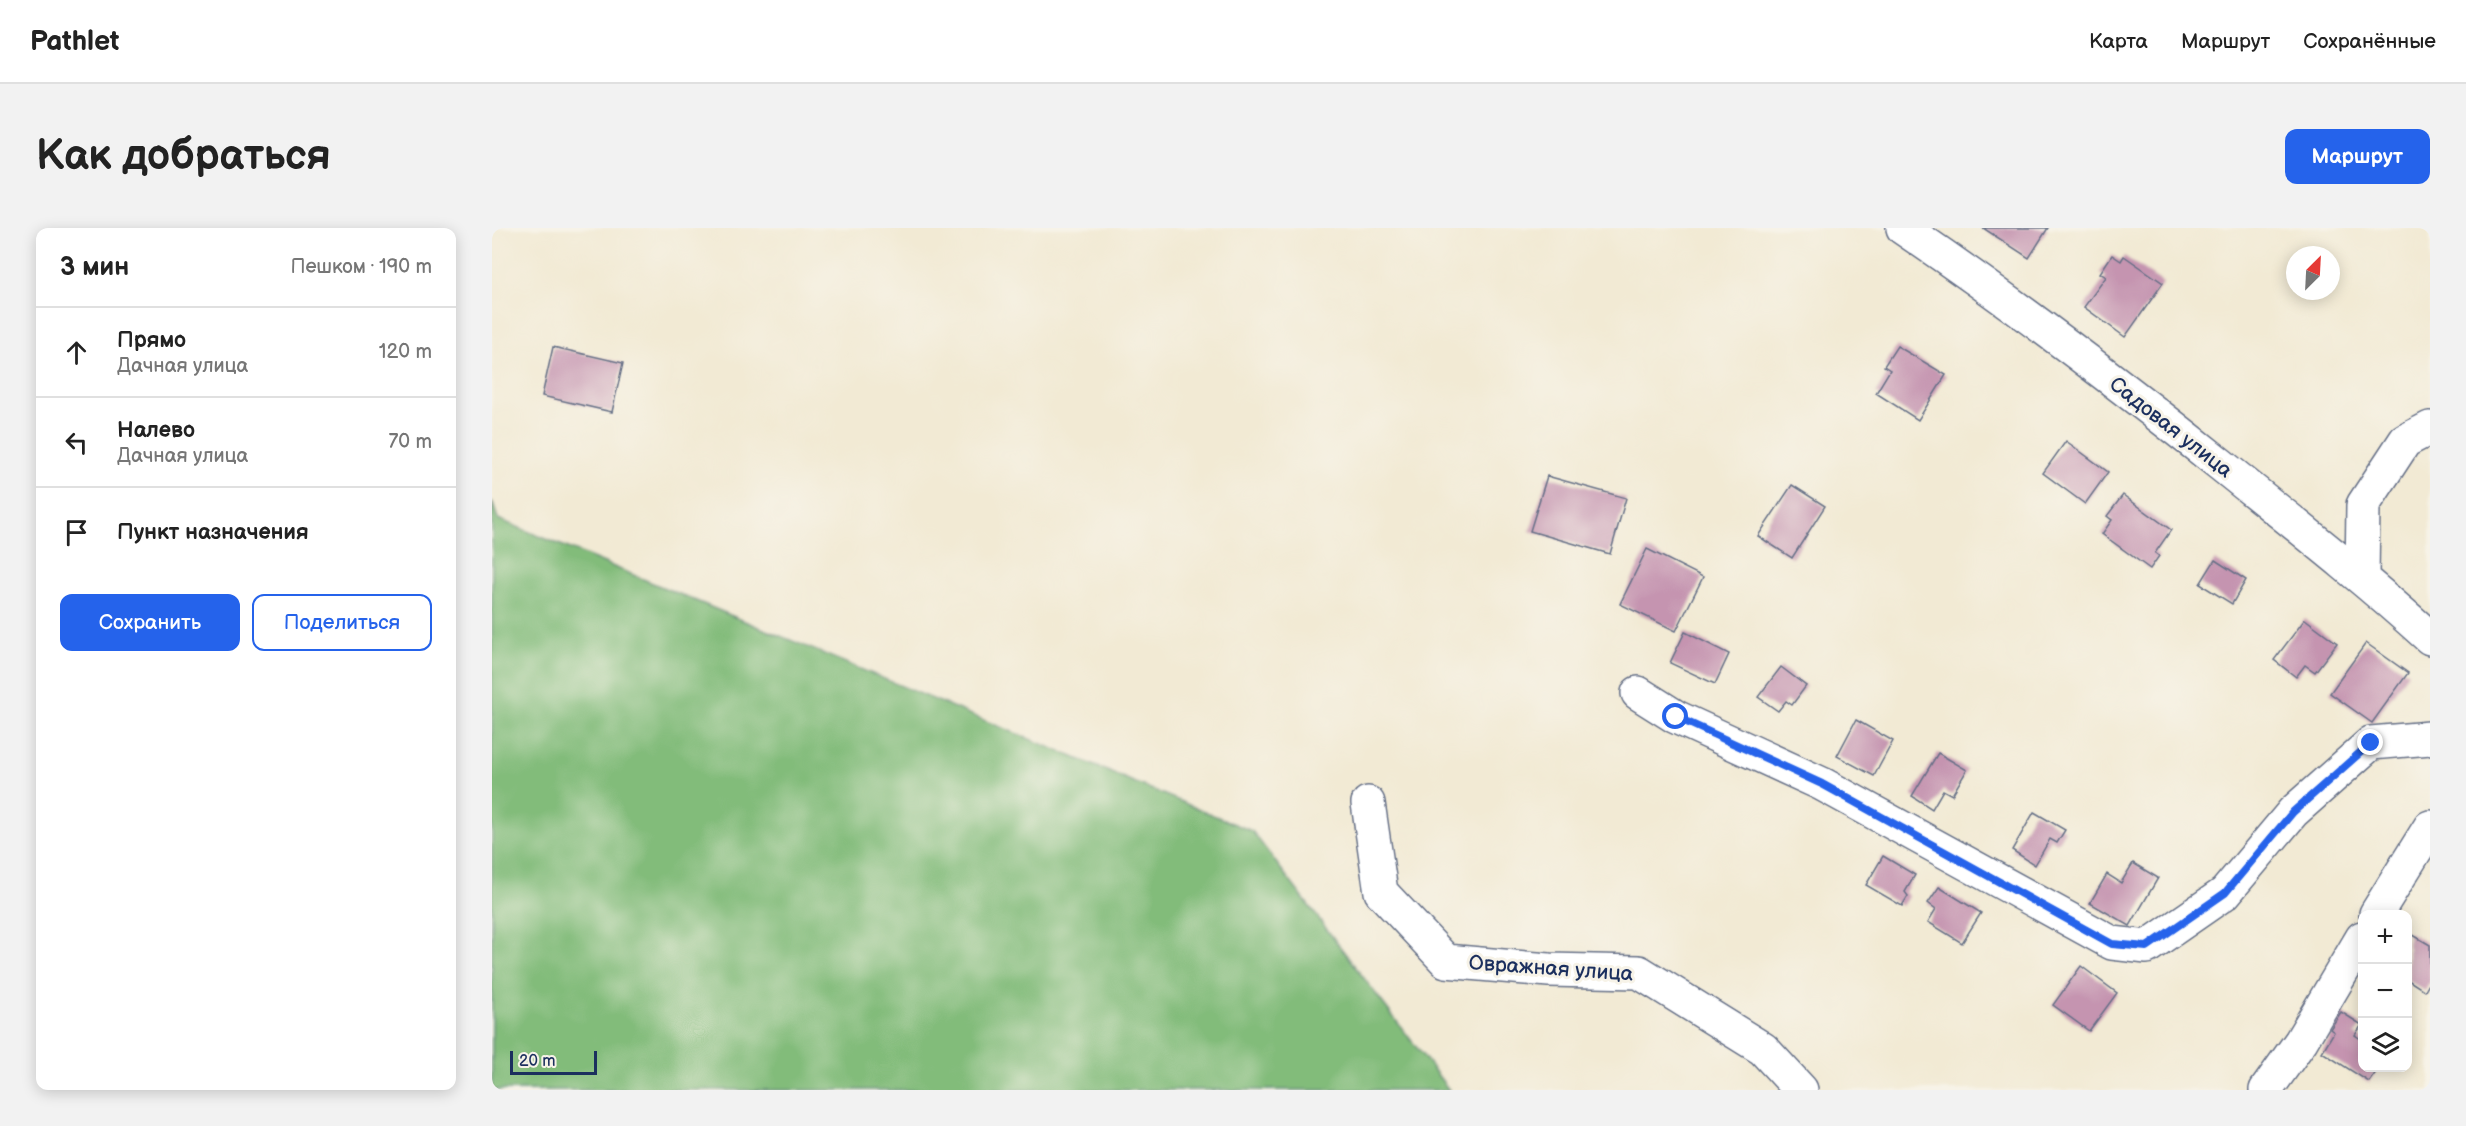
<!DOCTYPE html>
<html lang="ru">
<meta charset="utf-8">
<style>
:root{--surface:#fff;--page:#f2f2f2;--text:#222;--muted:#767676;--line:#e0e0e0;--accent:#2563eb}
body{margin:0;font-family:"Balsamiq Sans",sans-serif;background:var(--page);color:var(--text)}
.controls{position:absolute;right:18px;bottom:18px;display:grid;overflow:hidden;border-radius:12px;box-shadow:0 3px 15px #0003}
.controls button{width:54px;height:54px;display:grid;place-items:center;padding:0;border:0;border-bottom:2px solid var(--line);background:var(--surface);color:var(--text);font:30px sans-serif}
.compass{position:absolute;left:1794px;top:18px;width:54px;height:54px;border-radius:50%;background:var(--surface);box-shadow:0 3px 15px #0003;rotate:24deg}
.scale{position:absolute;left:18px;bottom:15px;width:87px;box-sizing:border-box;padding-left:6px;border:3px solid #1b2f5e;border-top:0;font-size:16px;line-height:21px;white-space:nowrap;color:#1b2f5e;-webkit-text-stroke:4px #f7f3e8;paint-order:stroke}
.stop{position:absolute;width:18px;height:18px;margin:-14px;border:4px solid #2563eb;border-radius:50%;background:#fff}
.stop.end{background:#2563eb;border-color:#fff;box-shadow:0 2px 6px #0008}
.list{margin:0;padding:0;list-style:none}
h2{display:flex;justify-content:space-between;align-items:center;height:78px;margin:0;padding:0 24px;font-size:26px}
h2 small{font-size:20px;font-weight:400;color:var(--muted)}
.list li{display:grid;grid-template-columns:39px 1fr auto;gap:18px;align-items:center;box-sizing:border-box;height:90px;padding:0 24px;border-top:2px solid var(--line)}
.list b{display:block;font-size:22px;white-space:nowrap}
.list p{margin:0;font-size:20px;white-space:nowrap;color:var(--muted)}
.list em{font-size:20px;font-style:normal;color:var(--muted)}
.actions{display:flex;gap:12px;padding:18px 24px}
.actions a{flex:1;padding:14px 0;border:2px solid var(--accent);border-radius:12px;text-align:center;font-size:21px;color:var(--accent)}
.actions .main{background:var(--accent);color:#fff}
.icon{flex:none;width:33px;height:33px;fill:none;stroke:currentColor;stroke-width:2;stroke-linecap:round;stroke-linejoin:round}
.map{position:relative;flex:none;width:1938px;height:862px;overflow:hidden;border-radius:12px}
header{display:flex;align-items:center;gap:36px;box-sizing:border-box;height:84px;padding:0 30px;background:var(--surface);border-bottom:2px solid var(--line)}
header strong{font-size:28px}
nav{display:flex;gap:33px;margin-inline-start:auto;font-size:21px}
.intro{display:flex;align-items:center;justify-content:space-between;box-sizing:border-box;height:144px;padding:0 36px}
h1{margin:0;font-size:42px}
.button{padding:15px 27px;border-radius:12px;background:var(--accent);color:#fff;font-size:21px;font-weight:700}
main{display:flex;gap:36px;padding:0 36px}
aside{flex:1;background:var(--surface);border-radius:12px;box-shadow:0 3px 15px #0003}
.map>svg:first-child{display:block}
.forest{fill:#82bc7a;stroke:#4e766c;stroke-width:1.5}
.building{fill:#c594b0}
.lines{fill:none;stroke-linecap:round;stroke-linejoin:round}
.minor-casing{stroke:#667087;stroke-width:36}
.minor{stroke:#fff;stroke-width:33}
.route{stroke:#2563eb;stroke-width:8}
.labels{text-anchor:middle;stroke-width:6;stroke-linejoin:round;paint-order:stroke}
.street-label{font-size:21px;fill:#1b2f5e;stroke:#f7f3e8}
</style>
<header>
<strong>Pathlet</strong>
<nav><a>Карта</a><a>Маршрут</a><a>Сохранённые</a></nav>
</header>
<div class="intro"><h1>Как добраться</h1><a class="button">Маршрут</a></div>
<main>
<aside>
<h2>3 мин<small>Пешком · 190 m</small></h2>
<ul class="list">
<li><svg class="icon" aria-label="ahead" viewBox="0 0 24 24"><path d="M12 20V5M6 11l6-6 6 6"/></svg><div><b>Прямо</b><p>Дачная улица</p></div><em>120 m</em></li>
<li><svg class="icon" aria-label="left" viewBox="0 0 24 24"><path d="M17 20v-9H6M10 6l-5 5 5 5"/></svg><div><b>Налево</b><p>Дачная улица</p></div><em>70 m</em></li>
<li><svg class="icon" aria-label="arrive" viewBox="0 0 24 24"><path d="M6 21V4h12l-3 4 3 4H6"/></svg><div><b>Пункт назначения</b></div></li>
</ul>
<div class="actions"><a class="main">Сохранить</a><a>Поделиться</a></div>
</aside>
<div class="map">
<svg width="1938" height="862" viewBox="0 0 1938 862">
<rect width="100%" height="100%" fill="#f7f3e8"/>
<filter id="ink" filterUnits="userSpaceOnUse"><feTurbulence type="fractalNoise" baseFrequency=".0167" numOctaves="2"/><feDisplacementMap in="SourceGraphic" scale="12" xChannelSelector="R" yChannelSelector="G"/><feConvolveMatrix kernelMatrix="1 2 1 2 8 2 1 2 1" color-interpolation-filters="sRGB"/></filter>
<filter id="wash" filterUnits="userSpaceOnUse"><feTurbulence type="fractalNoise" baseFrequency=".008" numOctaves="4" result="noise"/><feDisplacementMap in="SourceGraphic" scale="24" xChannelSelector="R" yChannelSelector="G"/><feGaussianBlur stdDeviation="1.35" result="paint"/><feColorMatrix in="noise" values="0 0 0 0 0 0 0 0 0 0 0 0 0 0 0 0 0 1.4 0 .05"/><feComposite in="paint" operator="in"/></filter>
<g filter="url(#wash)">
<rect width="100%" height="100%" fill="#f2ead4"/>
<path class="forest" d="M0 273 6 291 760 603 957 862H0Z"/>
<g id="blocks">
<path class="building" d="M1491 0H1556L1537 30Z
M1620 27 1629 33 1632 28 1671 55 1633 109 1592 79 1614 49 1608 45Z
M1405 118 1454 147 1426 192 1384 165 1398 142 1392 138Z
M61 119 131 135 120 184 50 168Z
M1574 213 1616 244 1593 276 1551 245Z
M1055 248 1134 270 1118 326 1038 303Z
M1300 257 1333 278 1300 330 1266 308Z
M1631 267 1679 302 1663 325 1667 328 1658 341 1610 306 1620 292 1615 288Z
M1155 321 1211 349 1184 403 1128 376Z
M1723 332 1754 352 1740 376 1708 356Z
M1813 391 1845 415 1823 444 1813 437 1804 449 1782 432Z
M1193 404 1237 426 1223 456 1178 435Z
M1874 415 1916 445 1880 495 1838 465Z
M1289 439 1314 458 1300 477 1294 473 1286 483 1266 469Z
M1364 492 1401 513 1382 548 1345 528Z
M1446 525 1475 542 1460 567 1451 562 1440 581 1420 568Z
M1542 584 1573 602 1565 615 1558 611 1543 637 1520 622Z
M1391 628 1423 647 1413 664 1416 668 1410 678 1374 657Z
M1641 635 1666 650 1638 698 1598 675 1615 646 1629 655Z
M1447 659 1489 685 1470 715 1436 694 1444 681 1436 675Z
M1916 704 1938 717V754L1933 763 1916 752Z
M1589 738 1625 765 1597 803 1561 777Z
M1849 784 1870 797 1863 807 1870 812V840H1887L1877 854 1830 824 1842 804 1838 801Z"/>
</g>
</g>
<g filter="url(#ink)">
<use href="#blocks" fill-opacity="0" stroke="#667087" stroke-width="1.5"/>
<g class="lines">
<g class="minor-casing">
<path id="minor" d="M1411 0C1520 74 1625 154 1728 236 1799 293 1871 349 1938 410
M1870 349 1871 277 1913 213 1938 200
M1146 465 1184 489 1330 556 1620 715 1655 719 1733 665 1801 584 1879 515 1938 510
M876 575 889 664 954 733 1057 742 1147 744 1271 821 1309 862
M1884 686 1938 599
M1774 862 1809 813 1870 710"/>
</g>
<use href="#minor" class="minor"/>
</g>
</g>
<g class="lines" filter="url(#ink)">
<path class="route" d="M1184 489 1330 556 1620 716 1655 719 1733 665 1801 584 1879 515"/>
</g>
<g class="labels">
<g class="street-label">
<text transform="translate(1679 199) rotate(38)" y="7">Садовая улица</text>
<text transform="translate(1059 740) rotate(4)" y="7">Овражная улица</text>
</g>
</g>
</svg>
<div class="controls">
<button>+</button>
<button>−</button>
<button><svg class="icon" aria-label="layers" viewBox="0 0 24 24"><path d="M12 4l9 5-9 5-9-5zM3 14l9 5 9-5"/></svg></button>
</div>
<svg class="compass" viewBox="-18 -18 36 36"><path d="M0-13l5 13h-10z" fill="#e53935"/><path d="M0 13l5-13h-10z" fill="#767676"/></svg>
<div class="scale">20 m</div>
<div class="stop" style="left:1184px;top:489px"></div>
<div class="stop end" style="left:1879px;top:515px"></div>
</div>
</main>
